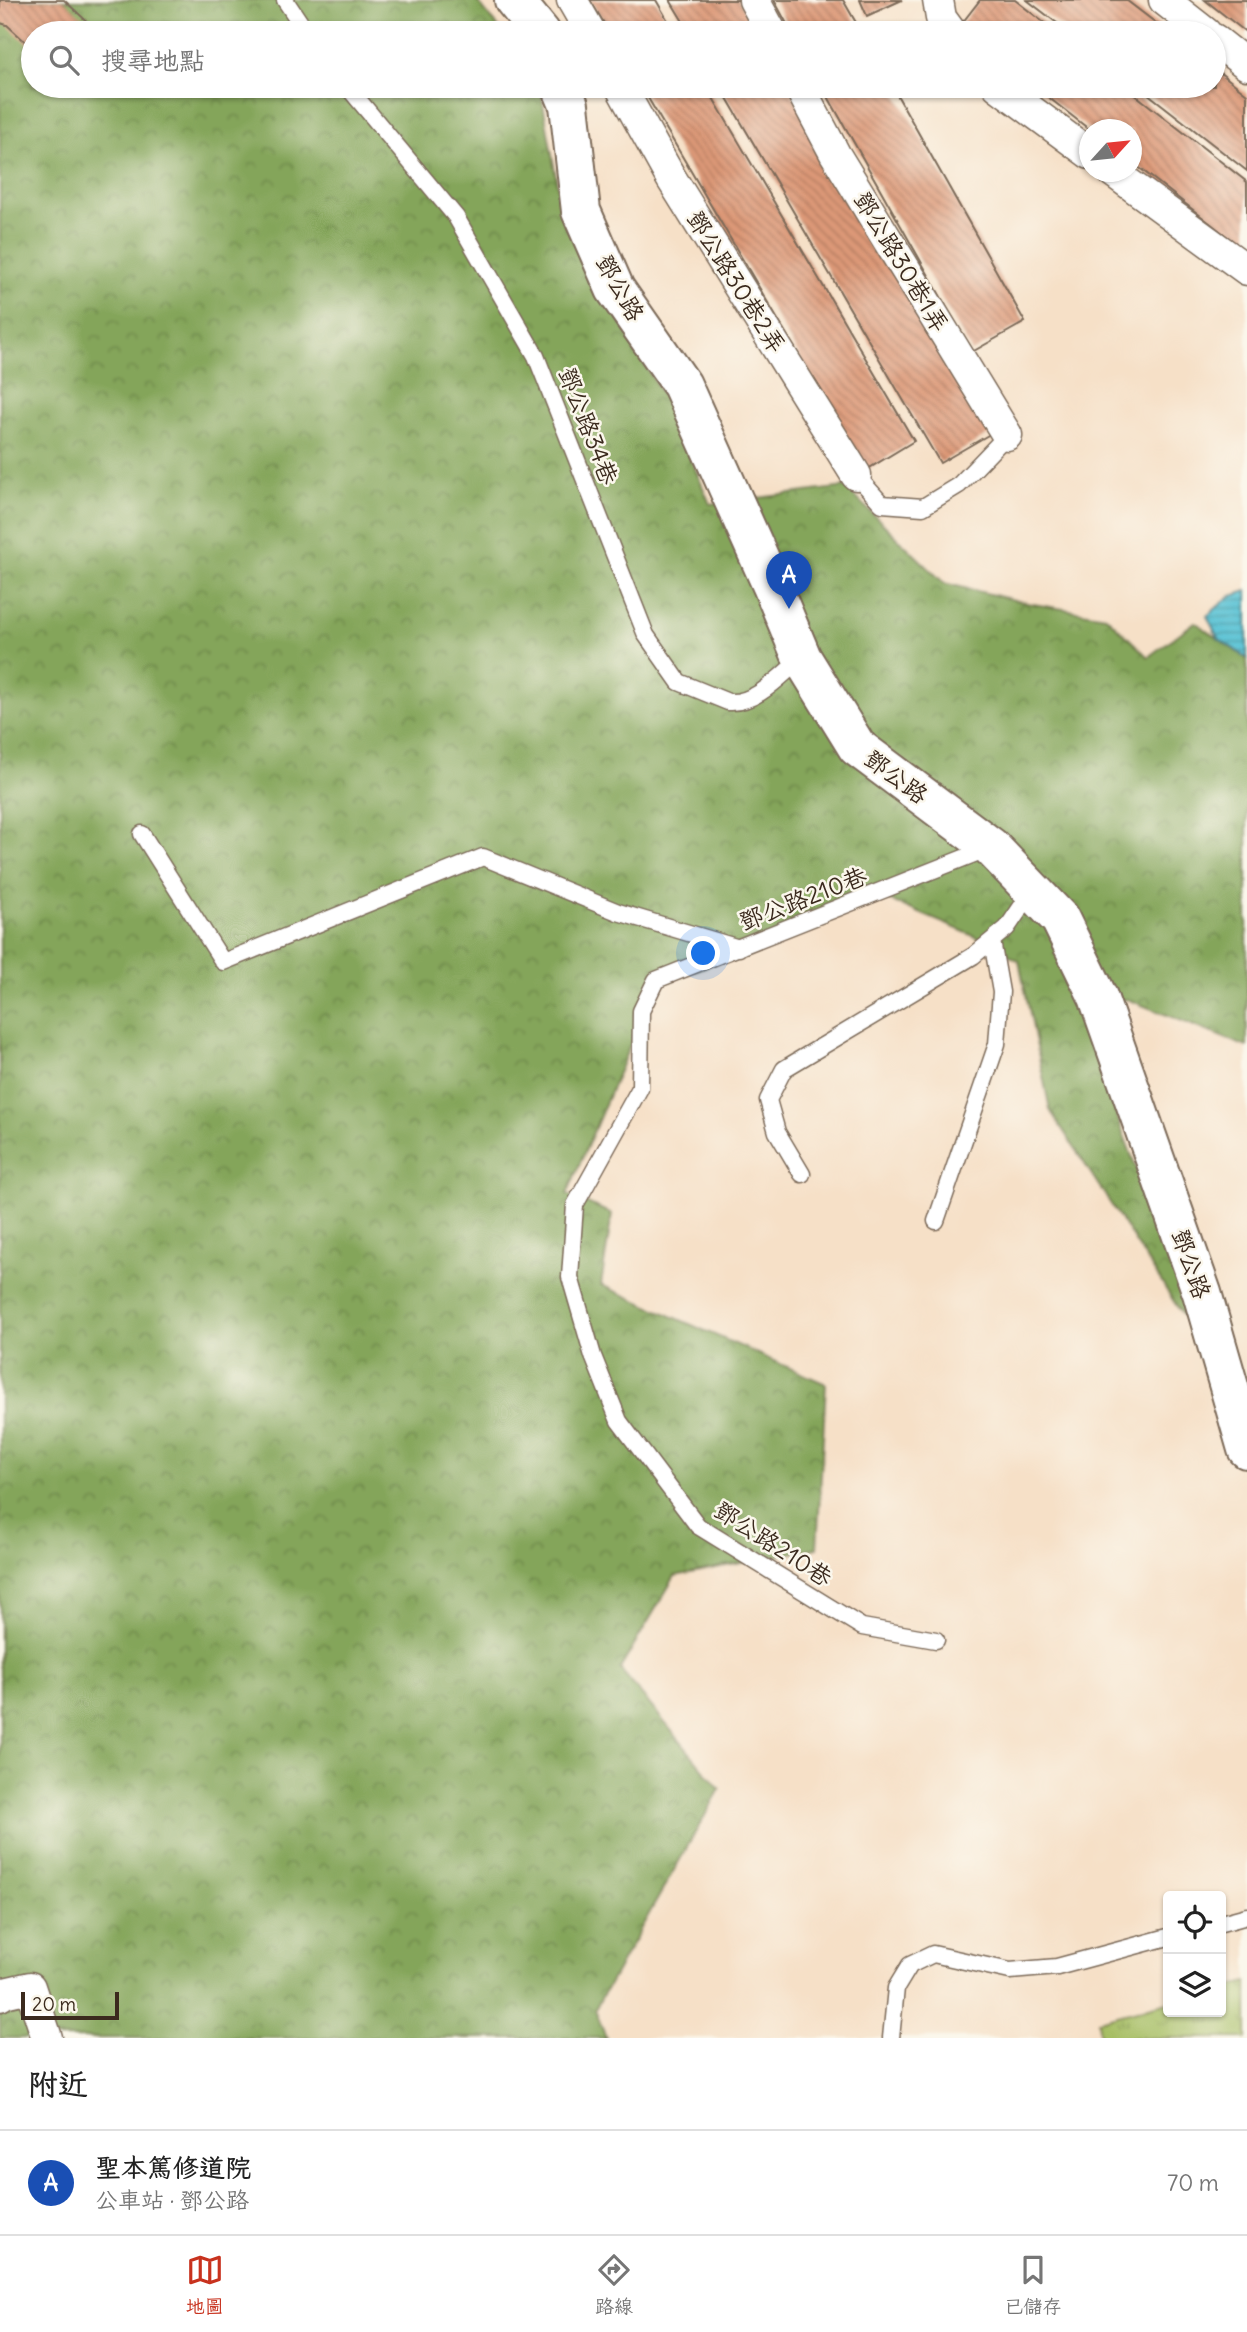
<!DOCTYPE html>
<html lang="zh-TW">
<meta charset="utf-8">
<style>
:root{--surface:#fff;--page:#f2f2f2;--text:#222;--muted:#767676;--line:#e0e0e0;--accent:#c8321e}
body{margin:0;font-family:Delius,"LXGW WenKai TC",sans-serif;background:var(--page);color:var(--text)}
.controls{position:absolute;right:21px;bottom:21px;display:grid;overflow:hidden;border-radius:7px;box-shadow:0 2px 5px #0004}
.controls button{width:63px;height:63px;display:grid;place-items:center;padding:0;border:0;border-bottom:2px solid var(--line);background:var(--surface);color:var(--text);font:35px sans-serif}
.compass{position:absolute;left:1079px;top:119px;width:63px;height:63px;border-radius:50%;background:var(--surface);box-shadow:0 2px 5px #0004;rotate:63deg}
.scale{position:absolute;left:21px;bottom:18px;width:98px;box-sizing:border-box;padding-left:7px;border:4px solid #3b2a1e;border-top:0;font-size:19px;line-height:24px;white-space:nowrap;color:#3b2a1e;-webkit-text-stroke:5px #fbf7ec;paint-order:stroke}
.you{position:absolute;left:704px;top:954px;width:24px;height:24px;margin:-18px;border:5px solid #fff;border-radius:50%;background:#1a73e8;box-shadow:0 0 0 10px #1a73e833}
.badge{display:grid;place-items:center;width:46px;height:46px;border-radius:50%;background:var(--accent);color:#fff;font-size:23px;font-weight:700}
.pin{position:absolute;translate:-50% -58px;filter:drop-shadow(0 2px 4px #0008)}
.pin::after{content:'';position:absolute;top:37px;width:24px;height:21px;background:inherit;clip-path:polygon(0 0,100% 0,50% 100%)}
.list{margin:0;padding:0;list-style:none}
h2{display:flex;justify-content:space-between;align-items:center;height:91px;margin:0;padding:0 28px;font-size:30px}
h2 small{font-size:23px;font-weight:400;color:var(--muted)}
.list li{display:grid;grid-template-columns:46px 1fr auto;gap:21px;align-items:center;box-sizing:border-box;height:105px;padding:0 28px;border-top:2px solid var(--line)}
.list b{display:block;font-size:26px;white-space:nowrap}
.list p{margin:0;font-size:23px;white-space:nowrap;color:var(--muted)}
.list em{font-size:23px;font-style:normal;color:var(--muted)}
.icon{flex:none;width:38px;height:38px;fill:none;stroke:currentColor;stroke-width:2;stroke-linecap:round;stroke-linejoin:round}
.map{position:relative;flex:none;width:1247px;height:2038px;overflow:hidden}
.search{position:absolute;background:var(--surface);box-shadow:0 2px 5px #0004;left:21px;right:21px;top:21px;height:77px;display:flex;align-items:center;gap:18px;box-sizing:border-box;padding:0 24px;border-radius:38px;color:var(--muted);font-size:26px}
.sheet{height:196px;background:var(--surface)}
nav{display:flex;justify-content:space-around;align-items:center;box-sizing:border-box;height:98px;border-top:2px solid var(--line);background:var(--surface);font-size:19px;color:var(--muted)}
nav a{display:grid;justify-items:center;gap:4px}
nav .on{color:var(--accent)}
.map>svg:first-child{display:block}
.grass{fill:url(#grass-tufts);stroke:#707441;stroke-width:2}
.forest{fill:url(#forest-crowns);stroke:#60683c;stroke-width:2}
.water{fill:url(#water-rules);stroke:#4a767a;stroke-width:2}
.building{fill:url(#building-back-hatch)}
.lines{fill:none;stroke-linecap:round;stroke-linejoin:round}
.service-casing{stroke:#7c6a59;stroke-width:19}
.minor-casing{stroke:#7c6a59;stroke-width:33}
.tertiary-casing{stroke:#7c6a59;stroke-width:42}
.service{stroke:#fff;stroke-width:16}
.minor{stroke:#fff;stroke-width:30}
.tertiary{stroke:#fff;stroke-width:38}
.labels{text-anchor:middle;stroke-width:5;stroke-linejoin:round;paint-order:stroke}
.street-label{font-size:24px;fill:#3b2a1e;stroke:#fbf7ec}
</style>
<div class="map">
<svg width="1247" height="2038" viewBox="0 0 1247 2038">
<defs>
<pattern id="grass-tufts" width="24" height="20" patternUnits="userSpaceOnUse" patternTransform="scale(1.75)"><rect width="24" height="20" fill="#a6be64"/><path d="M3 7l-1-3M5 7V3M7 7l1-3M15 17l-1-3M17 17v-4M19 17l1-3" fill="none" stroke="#889b52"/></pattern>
<pattern id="forest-crowns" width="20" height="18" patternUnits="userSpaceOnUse" patternTransform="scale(1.75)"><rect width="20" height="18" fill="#84a55a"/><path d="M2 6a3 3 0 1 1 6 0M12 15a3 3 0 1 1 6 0" fill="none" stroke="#6d874a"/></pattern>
<pattern id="water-rules" width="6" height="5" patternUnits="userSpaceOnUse" patternTransform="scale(1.75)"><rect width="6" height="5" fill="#5ac3d5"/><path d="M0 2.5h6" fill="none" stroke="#4c9fac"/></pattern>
<pattern id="building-back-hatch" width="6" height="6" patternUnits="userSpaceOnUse" patternTransform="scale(1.75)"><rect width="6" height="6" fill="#dc9877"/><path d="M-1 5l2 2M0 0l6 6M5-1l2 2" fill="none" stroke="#b47c61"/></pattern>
</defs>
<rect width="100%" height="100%" fill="#fbf7ec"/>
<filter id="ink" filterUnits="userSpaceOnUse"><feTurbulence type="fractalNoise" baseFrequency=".0143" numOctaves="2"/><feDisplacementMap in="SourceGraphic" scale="14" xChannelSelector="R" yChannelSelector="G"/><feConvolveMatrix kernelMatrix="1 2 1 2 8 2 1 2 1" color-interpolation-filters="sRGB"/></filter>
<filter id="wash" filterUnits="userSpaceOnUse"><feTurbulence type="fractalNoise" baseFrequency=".00686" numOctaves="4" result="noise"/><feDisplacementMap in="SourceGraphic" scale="28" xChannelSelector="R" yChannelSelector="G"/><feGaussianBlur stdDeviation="1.57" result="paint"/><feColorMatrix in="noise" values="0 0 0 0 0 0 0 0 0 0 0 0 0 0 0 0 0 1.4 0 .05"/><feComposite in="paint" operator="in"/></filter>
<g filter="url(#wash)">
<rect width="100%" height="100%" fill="#f6e0c7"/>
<path class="grass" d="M1247 1982V2038H1100L1098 2020 1168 2002V2012H1221V1989Z"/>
<path class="forest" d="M0 0H476L503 33H33V86H540L564 223 668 405 710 504 845 487 944 583 1027 603 1106 616 1148 657 1195 622 1247 659V1047L1127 999 1079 1014 1202 1345 1050 1110 1019 961 974 936 884 898 655 986 567 1194 612 1214 601 1285 826 1384 817 1548 675 1576 620 1669 720 1789 595 2009 606 2038H0Z"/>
<path class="water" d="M1247 591V658L1218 638 1207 616 1229 597Z"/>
<g id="blocks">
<path class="building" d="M0 0H64L94 28 89 33H33V46L29 45 7 25 0 23Z
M590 0H656L675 33H610Z
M670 0H738L757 33H690Z
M774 0H843L862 33H792Z
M860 0H902L867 16Z
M980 0H1015L1057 33H967L959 27Z
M1027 0H1126L1169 33H1070Z
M1205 0H1247V33Z
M1214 68 1247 94V171L1138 86H1214Z
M641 86H706L914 441 866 470Z
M720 86H788L990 434 940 463Z
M822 86H892L1025 322 972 352Z
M1034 86H1124L1247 182V252L1132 162V130H1090Z"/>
</g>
</g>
<g filter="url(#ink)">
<use href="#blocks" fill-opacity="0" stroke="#7c6a59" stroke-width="2"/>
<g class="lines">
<g class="service-casing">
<path id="service" d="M285 0 307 33
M347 86 456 217 536 356 646 635 679 682 728 702C757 704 781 675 802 658
M856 475 882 504 923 507 959 485 1007 435
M142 834 223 962 483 857 618 912 739 948
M802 1174 777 1132 768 1100 784 1069 973 956 1007 928 1032 891
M936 1221 997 1044 1001 992 992 941
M936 1640 862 1627 698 1526 619 1421 593 1356 570 1277 575 1205 640 1088 641 1011 656 980 989 848
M1221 1923 1247 1916
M891 2038 896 1988 910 1965 933 1954 1010 1971 1057 1967 1168 1937"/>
</g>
<g class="minor-casing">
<path id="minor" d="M572 0 591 33
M754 0 772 33
M938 0 941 18 952 33
M1164 0 1206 33
M1214 39 1247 65
M620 86 671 178 856 475
M799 86 835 154 1007 435
M998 86 1090 154
M1113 172 1247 270
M0 1996 4 1993 30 1987 47 2038"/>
</g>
<g class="tertiary-casing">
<path id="tertiary" d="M514 0 541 33
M561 86 569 105 581 211 615 289 682 385 772 586 802 658 857 747 991 847 1060 919 1098 997 1202 1293 1247 1449"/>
</g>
<use href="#service" class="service"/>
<use href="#minor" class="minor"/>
<use href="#tertiary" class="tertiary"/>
</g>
</g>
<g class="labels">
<g class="street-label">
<text transform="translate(901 262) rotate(59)" y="8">鄧公路30巷1弄</text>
<text transform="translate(736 282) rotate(58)" y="8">鄧公路30巷2弄</text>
<text transform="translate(620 288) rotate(61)" y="8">鄧公路</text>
<text transform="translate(588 426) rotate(69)" y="8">鄧公路34巷</text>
<text transform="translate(896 777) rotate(37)" y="8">鄧公路</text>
<text transform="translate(803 899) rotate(-21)" y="8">鄧公路210巷</text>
<text transform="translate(1191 1264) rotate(71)" y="8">鄧公路</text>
<text transform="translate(773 1544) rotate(33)" y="8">鄧公路210巷</text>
</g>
</g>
</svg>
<div class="controls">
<button><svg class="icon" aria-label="locate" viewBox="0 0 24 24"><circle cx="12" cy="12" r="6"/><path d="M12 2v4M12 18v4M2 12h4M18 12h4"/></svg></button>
<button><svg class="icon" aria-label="layers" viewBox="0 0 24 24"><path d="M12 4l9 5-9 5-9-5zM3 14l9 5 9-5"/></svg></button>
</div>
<svg class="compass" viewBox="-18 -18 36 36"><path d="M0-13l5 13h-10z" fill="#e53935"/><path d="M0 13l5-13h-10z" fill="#767676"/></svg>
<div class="scale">20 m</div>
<div class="you"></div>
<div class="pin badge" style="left:789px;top:609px;background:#1a4fb4">A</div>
<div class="search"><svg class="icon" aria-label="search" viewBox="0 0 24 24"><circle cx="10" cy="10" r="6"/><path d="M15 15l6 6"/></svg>搜尋地點</div>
</div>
<section class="sheet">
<h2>附近<small></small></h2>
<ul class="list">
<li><span class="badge" style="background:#1a4fb4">A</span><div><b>聖本篤修道院</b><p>公車站 · 鄧公路</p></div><em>70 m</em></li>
</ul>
</section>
<nav>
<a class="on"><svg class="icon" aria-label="map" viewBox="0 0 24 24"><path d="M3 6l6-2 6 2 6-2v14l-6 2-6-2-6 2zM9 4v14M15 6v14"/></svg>地圖</a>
<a><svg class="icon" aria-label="directions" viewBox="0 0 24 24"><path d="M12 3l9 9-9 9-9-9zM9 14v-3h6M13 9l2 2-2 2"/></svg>路線</a>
<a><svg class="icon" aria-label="saved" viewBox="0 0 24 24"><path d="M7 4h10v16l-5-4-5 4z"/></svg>已儲存</a>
</nav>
